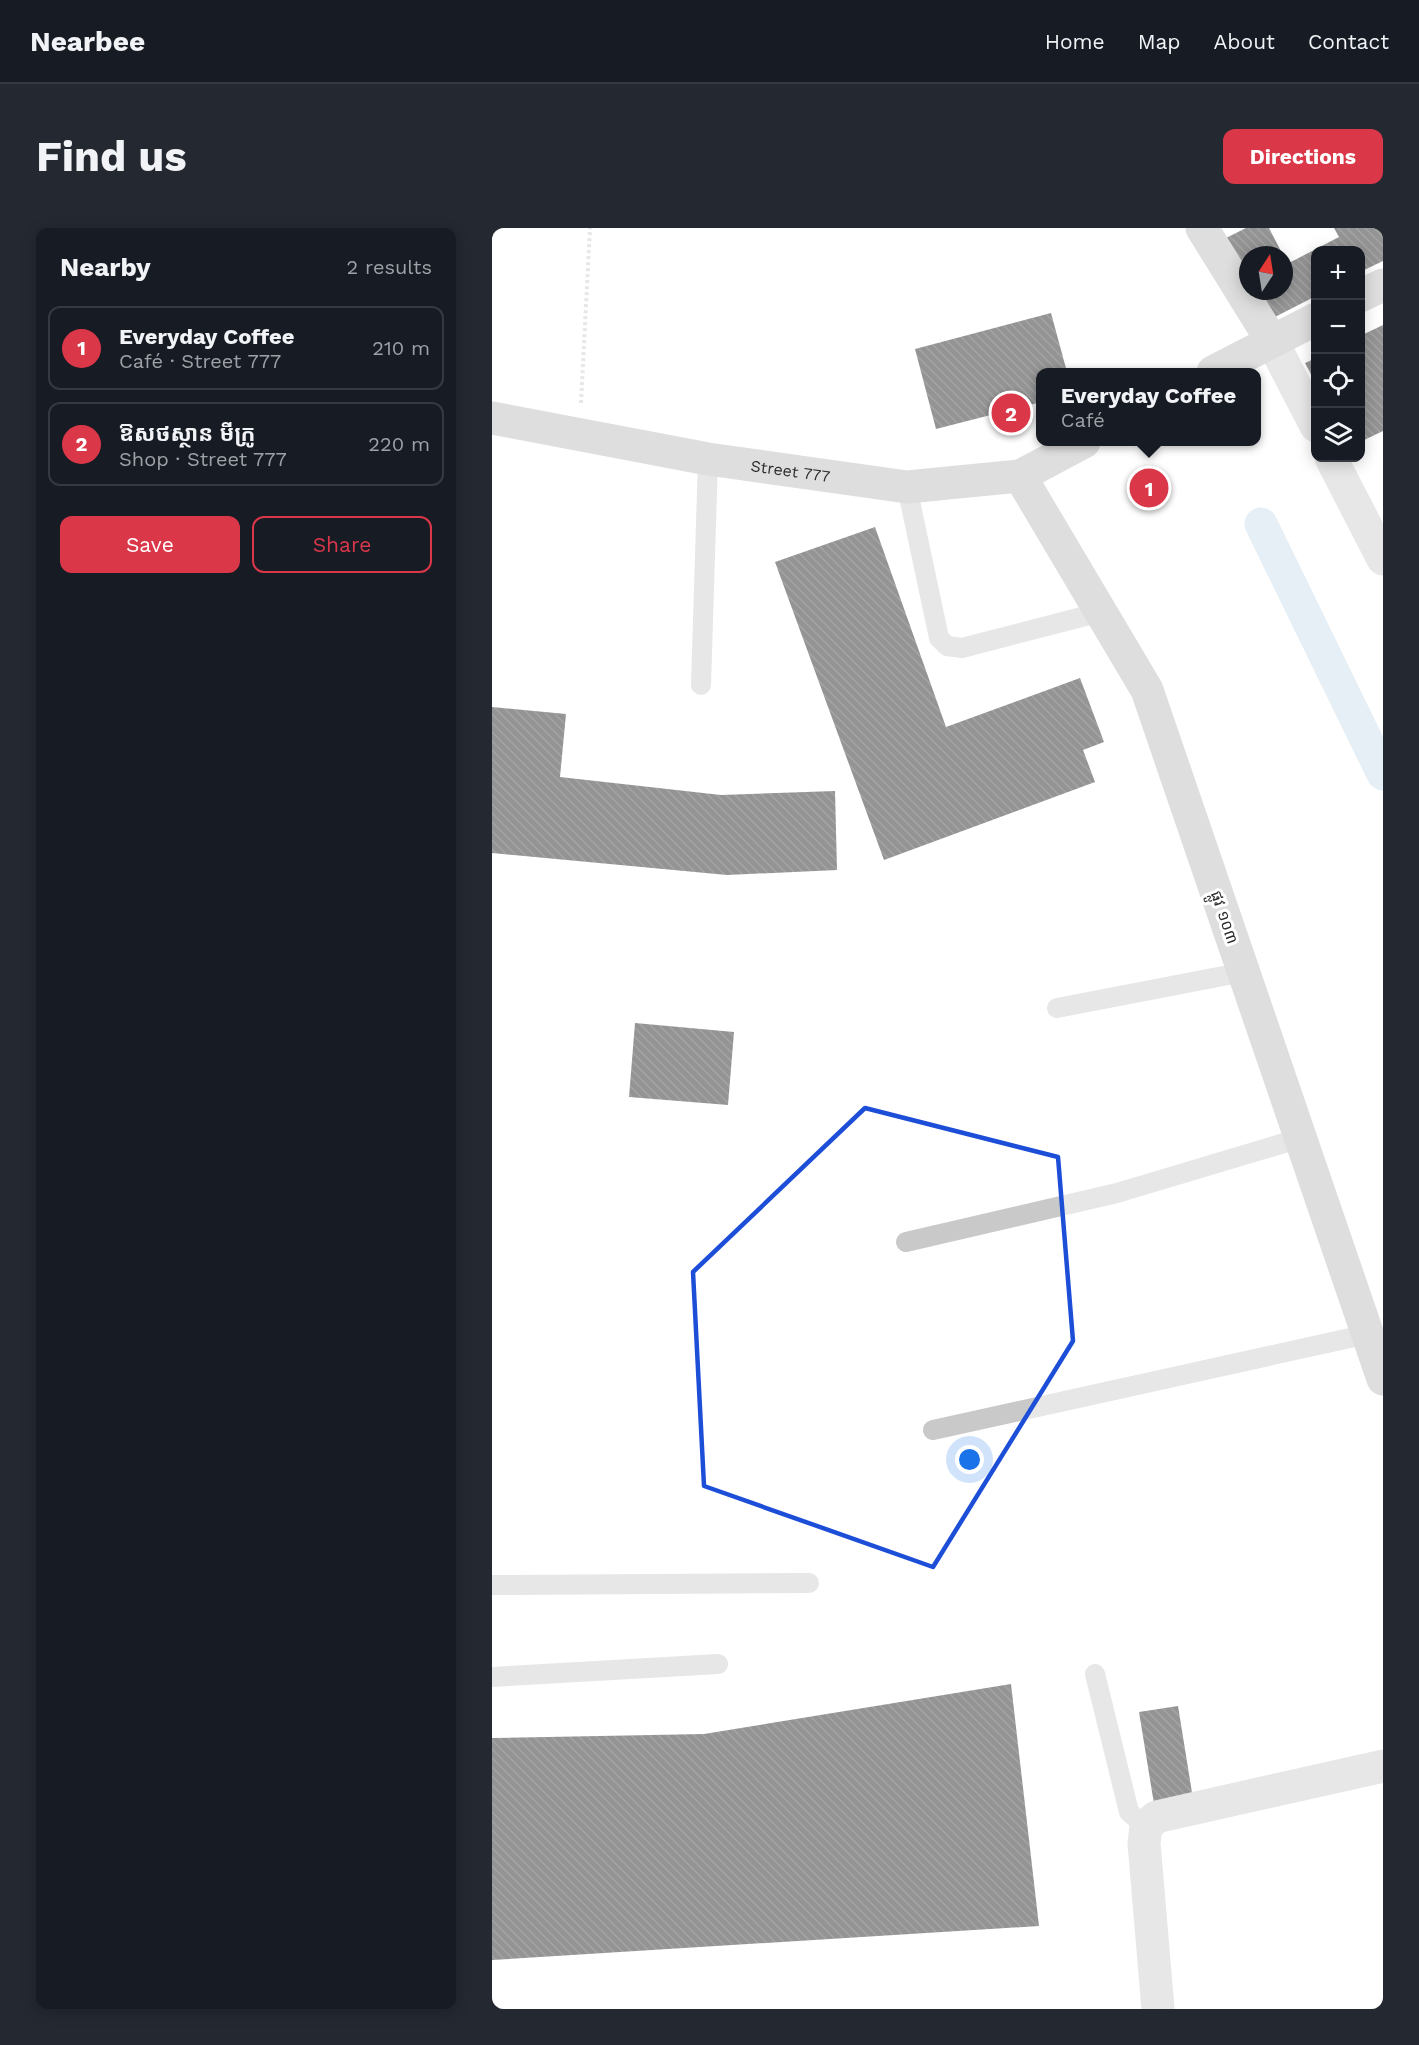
<!DOCTYPE html>
<meta charset="utf-8">
<style>
:root{--surface:#171b24;--page:#242831;--text:#f1f3f6;--muted:#9ea1a6;--line:#363941;--accent:#da3749}
body{margin:0;font-family:"Work Sans","Noto Sans Khmer",sans-serif;background:var(--page);color:var(--text)}
.controls{position:absolute;right:18px;top:18px;display:grid;overflow:hidden;border-radius:12px;box-shadow:0 3px 15px #0003}
.controls button{width:54px;height:54px;display:grid;place-items:center;padding:0;border:0;border-bottom:2px solid var(--line);background:var(--surface);color:var(--text);font:30px sans-serif}
.compass{position:absolute;left:747px;top:18px;width:54px;height:54px;border-radius:50%;background:var(--surface);box-shadow:0 3px 15px #0003;rotate:12deg}
.you{position:absolute;left:478px;top:1232px;width:21px;height:21px;margin:-15px;border:4px solid #fff;border-radius:50%;background:#1a73e8;box-shadow:0 0 0 9px #1a73e833}
.badge{display:grid;place-items:center;width:39px;height:39px;border-radius:50%;background:var(--accent);color:#fff;font-size:20px;font-weight:700}
.pin{position:absolute;translate:-50% -50%;border:3px solid #fff;box-shadow:0 2px 6px #0006}
.popup{position:absolute;left:544px;top:140px;width:225px;height:78px;box-sizing:border-box;display:grid;place-content:center;border-radius:12px;background:var(--surface);filter:drop-shadow(0 2px 4px #0005);font-size:20px;white-space:nowrap;color:var(--muted)}
.popup b{font-size:22px;color:var(--text)}
.popup::after{content:'';position:absolute;left:50%;top:100%;margin-left:-12px;border:12px solid transparent;border-top-color:var(--surface)}
.list{margin:0;padding:0;list-style:none}
h2{display:flex;justify-content:space-between;align-items:center;height:78px;margin:0;padding:0 24px;font-size:26px}
h2 small{font-size:20px;font-weight:400;color:var(--muted)}
.list li{display:grid;grid-template-columns:39px 1fr auto;gap:18px;align-items:center;box-sizing:border-box;height:84px;margin:0 12px 12px;padding:0 12px;border:2px solid var(--line);border-radius:12px}
.list b{display:block;font-size:22px;white-space:nowrap}
.list p{margin:0;font-size:20px;white-space:nowrap;color:var(--muted)}
.list em{font-size:20px;font-style:normal;color:var(--muted)}
.actions{display:flex;gap:12px;padding:18px 24px}
.actions a{flex:1;padding:14px 0;border:2px solid var(--accent);border-radius:12px;text-align:center;font-size:21px;color:var(--accent)}
.actions .main{background:var(--accent);color:#fff}
.icon{flex:none;width:33px;height:33px;fill:none;stroke:currentColor;stroke-width:2;stroke-linecap:round;stroke-linejoin:round}
.map{position:relative;flex:none;width:891px;height:1781px;overflow:hidden;border-radius:12px}
header{display:flex;align-items:center;gap:36px;box-sizing:border-box;height:84px;padding:0 30px;background:var(--surface);border-bottom:2px solid var(--line)}
header strong{font-size:28px}
nav{display:flex;gap:33px;margin-inline-start:auto;font-size:21px}
.intro{display:flex;align-items:center;justify-content:space-between;box-sizing:border-box;height:144px;padding:0 36px}
h1{margin:0;font-size:42px}
.button{padding:15px 27px;border-radius:12px;background:var(--accent);color:#fff;font-size:21px;font-weight:700}
main{display:flex;gap:36px;padding:0 36px}
aside{flex:1;background:var(--surface);border-radius:12px;box-shadow:0 3px 15px #0003}
.map>svg:first-child{display:block}
.lines{fill:none;stroke-linecap:round;stroke-linejoin:round}
.canal{stroke:#c7dce8;stroke-width:33}
.building{fill:url(#building-back-hatch)}
.path{stroke:#c9c9c9;stroke-width:4;stroke-dasharray:3 3;stroke-linecap:butt}
.lane{stroke:#c9c9c9;stroke-width:20}
.street{stroke:#c9c9c9;stroke-width:33}
.secondary{stroke:#b6b6b6;stroke-width:33}
.marked{fill:none;stroke:#1d4ed8;stroke-width:4.5;stroke-linejoin:round}
.labels{text-anchor:middle;stroke-width:6;stroke-linejoin:round;paint-order:stroke}
.street-label{font-size:16px;fill:#2c2c2c;stroke:#fff}
</style>
<header>
<strong>Nearbee</strong>
<nav><a>Home</a><a>Map</a><a>About</a><a>Contact</a></nav>
</header>
<div class="intro"><h1>Find us</h1><a class="button">Directions</a></div>
<main>
<aside>
<h2>Nearby<small>2 results</small></h2>
<ul class="list">
<li><span class="badge">1</span><div><b>Everyday Coffee</b><p>Café · Street 777</p></div><em>210 m</em></li>
<li><span class="badge">2</span><div><b>ឱសថស្ថាន មីក្រូ</b><p>Shop · Street 777</p></div><em>220 m</em></li>
</ul>
<div class="actions"><a class="main">Save</a><a>Share</a></div>
</aside>
<div class="map">
<svg width="891" height="1781" viewBox="0 0 891 1781">
<defs>
<pattern id="building-back-hatch" width="6" height="6" patternUnits="userSpaceOnUse" patternTransform="scale(1.5)"><rect width="6" height="6" fill="#131313"/><path d="M-1 5l2 2M0 0l6 6M5-1l2 2" fill="none" stroke="#363636"/></pattern>
</defs>
<rect width="100%" height="100%" fill="#fff"/>
<g class="lines">
<path class="canal" d="M769 296 891 546"/>
</g>
<path class="building" d="M754 0H777L791 27H756V63H792V29L795 36 847 9 842 0H891V33L868 44V22H824V68L771 95 728 13Z
M559 85 575 144H549V174L444 201 423 121Z
M891 97V203L868 214V108Z
M824 130V156L813 135Z
M383 299 454 499 588 450 612 514 591 522 603 554 392 632 283 334Z
M0 479 74 486 68 549 229 567 343 563 345 642 235 647 0 625Z
M143 795 242 804 236 877 137 869Z
M519 1456 547 1698 0 1732V1510L212 1506Z
M686 1478 702 1577 663 1582 647 1484Z"/>
<g class="lines">
<path class="path" d="M89 175 98 0"/>
<path class="lane" d="M415 259 447 410 455 418 470 420 609 384
M209 457 216 231
M565 780 752 744
M414 1014 625 965 809 910
M441 1202 876 1106
M0 1357 317 1355
M603 1446 637 1584 654 1599
M0 1449 226 1436"/>
<path class="street" d="M780 113 824 198
M839 230 891 331
M666 1781 652 1615 654 1599 664 1589 891 1538"/>
<g class="secondary">
<path d="M710 0 780 113"/>
<path d="M868 68 891 57"/>
<path d="M721 144 824 91"/>
<path id="s1" d="M0 190 216 231 415 259 528 248 592 214"/>
<path d="M528 248 655 462 891 1151"/>
</g>
</g>
<path d="M0 0H891V1781H0ZM373 880 566 929 581 1113 441 1339 212 1258 201 1044Z" fill="#fff" fill-opacity=".55" fill-rule="evenodd"/>
<path class="marked" d="M373 880 566 929 581 1113 441 1339 212 1258 201 1044Z"/>
<g class="labels">
<g class="street-label">
<text dy="6" stroke="none"><textPath href="#s1" startOffset="303">Street 777</textPath></text>
<text transform="translate(733 689) rotate(71)" y="6">ផ្លូវ ១០៣</text>
</g>
</g>
</svg>
<div class="controls">
<button>+</button>
<button>−</button>
<button><svg class="icon" aria-label="locate" viewBox="0 0 24 24"><circle cx="12" cy="12" r="6"/><path d="M12 2v4M12 18v4M2 12h4M18 12h4"/></svg></button>
<button><svg class="icon" aria-label="layers" viewBox="0 0 24 24"><path d="M12 4l9 5-9 5-9-5zM3 14l9 5 9-5"/></svg></button>
</div>
<svg class="compass" viewBox="-18 -18 36 36"><path d="M0-13l5 13h-10z" fill="#e53935"/><path d="M0 13l5-13h-10z" fill="#9ea1a6"/></svg>
<div class="you"></div>
<div class="pin badge" style="left:657px;top:260px">1</div>
<div class="popup"><b>Everyday Coffee</b>Café</div>
<div class="pin badge" style="left:519px;top:185px">2</div>
</div>
</main>
